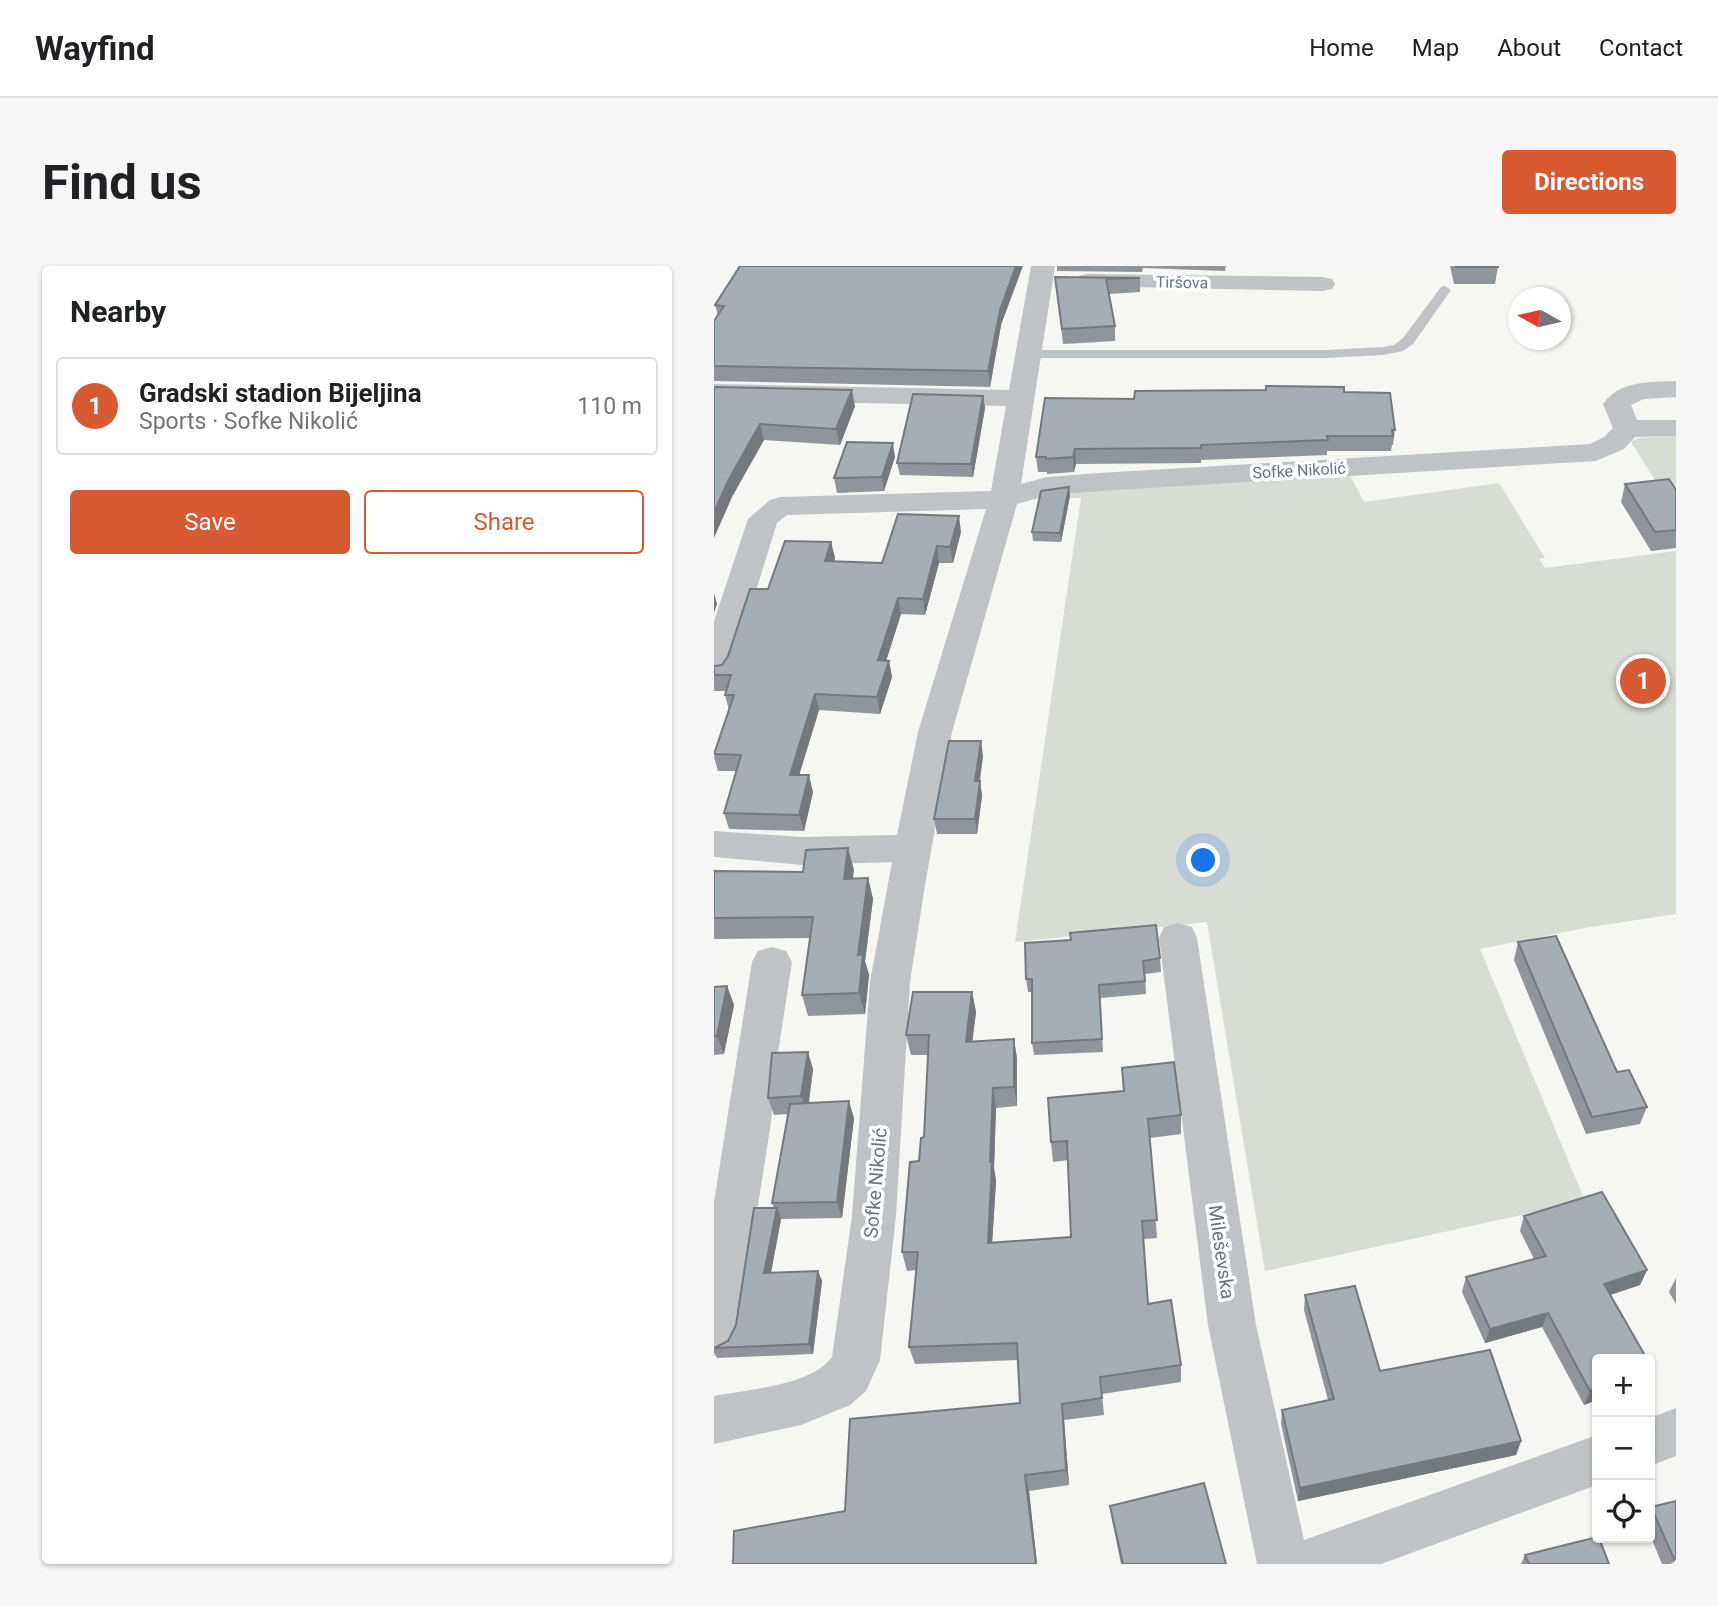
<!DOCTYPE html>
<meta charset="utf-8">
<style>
:root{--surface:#fff;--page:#f6f6f6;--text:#202124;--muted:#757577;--line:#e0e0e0;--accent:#d75a32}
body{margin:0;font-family:Roboto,sans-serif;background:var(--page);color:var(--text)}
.controls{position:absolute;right:21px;bottom:21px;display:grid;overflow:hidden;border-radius:7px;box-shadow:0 2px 5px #0004}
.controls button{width:63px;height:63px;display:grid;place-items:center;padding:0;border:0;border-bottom:2px solid var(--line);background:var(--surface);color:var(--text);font:35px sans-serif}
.compass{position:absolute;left:794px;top:21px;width:63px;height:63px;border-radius:50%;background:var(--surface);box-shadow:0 2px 5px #0004;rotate:278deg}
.you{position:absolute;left:490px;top:595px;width:24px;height:24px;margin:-18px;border:5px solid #fff;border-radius:50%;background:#1a73e8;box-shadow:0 0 0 10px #1a73e833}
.badge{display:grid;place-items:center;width:46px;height:46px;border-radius:50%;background:var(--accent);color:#fff;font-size:23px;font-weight:700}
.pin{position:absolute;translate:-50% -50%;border:4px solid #fff;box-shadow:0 2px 7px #0006}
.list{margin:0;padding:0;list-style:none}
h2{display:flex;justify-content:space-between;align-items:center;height:91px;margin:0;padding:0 28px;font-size:30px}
h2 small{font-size:23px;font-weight:400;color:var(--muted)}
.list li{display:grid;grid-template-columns:46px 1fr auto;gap:21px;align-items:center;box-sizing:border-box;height:98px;margin:0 14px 14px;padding:0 14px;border:2px solid var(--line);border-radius:7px}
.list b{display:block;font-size:26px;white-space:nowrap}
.list p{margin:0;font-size:23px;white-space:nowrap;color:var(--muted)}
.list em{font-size:23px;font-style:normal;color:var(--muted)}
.actions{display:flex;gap:14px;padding:21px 28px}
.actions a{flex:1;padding:16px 0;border:2px solid var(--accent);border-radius:7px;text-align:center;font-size:24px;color:var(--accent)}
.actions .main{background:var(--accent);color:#fff}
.icon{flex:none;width:38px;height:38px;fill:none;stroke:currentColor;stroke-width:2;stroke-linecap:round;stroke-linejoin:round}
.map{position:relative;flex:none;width:962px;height:1298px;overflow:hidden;border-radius:7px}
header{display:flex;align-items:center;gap:42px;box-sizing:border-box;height:98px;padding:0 35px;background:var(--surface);border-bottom:2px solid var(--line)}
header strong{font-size:33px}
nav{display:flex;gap:38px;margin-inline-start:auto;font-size:24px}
.intro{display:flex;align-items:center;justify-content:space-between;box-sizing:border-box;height:168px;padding:0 42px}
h1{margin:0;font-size:49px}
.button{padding:18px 32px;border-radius:7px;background:var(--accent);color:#fff;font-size:24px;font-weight:700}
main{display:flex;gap:42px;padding:0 42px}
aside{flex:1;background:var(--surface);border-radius:7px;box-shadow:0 2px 5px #0004}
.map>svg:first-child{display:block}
.green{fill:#d7dcd4}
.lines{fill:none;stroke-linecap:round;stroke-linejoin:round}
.lane{fill:#bfc3c6;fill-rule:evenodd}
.street{fill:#bfc3c6;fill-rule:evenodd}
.wall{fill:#8f959a}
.shaded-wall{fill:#74797d}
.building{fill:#a6adb3;stroke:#74797d;stroke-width:2}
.labels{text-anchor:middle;stroke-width:7;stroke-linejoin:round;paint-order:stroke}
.far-street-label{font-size:16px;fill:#677582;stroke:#fff}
.street-label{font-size:19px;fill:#677582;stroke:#fff}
</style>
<header>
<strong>Wayfind</strong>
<nav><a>Home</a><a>Map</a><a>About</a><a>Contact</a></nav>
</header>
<div class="intro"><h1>Find us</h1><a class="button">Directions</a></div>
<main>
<aside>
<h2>Nearby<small></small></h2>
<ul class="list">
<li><span class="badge">1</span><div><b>Gradski stadion Bijeljina</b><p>Sports · Sofke Nikolić</p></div><em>110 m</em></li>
</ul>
<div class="actions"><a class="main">Save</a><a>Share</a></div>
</aside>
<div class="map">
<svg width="962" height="1298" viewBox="0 0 962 1298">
<rect width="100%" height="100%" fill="#f6f6f3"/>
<path class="green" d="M962 170V224L948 225 917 176 924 172Z
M633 204 650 236 785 217 831 292 825 293 831 302 962 285V648L876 661 766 683 871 935 551 1005 493 656 301 676 367 232H337L338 223Z"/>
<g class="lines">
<path class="lane" d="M731 20 737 24 699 78 689 85 669 89 612 92H314L307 88 314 84H612L669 81 680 79 689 72 727 21Z"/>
<path class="street" d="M317 0H341L307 218 333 211 385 207 876 178 890 171 899 162 889 138C906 114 936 116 962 115V131L930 133 917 139 923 154H962V170L921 171 910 183 882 195 385 225 336 229 303 238 238 466 210 625 196 716 182 950 166 1094 152 1125 136 1139 87 1159 0 1178V1130C34 1123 97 1120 118 1091L138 950 156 716 178 596 88 599 0 591V565L88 571 183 569 204 466 272 243 73 249 63 257 17 405 12 413 0 416V355L34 253 56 234 66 231 277 225 292 140 0 134V118L295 124Z
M373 8 609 11 618 13 621 18 618 23 609 25 364 20 361 15 364 10Z
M464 657 478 661 483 672 542 1059 590 1274 883 1169V1219L667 1298H543L494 1059 445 672 450 661Z
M58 681 72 685 78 696 61 806 57 856 24 1068 17 1084 0 1090V936L38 696 44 685Z
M962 1142V1190L936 1200V1152Z"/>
</g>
<path class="wall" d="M343 0H512L511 5 429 2 428 6 343 5Z
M736 0H784L781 18H740Z
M341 11 426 12V26L395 28 401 60V75L349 78Z
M1 39 287 59 276 121 0 115V55L4 49Z
M0 121 141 140 126 179 50 174 19 229Z
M630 126 681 164 679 179H678L677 185H613V189L487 194V197L362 198 360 206 333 208V206H324L322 191 420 133Z
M269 130 271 142 259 211 186 209 183 197Z
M181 191 170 225 123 227 120 212Z
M911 218 962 224V282L937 285 907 236Z
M356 230 347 276 319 275 318 266Z
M247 266 239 297H225L211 349 187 348 172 395H175L178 411 166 448 105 444 85 509 99 526 90 565 15 563 10 547 22 505H4L0 491 15 444 11 429 12 425H0V400L8 399 14 390 54 323 117 276 121 292 120 295 168 297Z
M269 490 266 515 268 530 263 568H223L220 553Z
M140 604 138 612H154L159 633 151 695 155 709 151 748 94 750 88 729 96 672 0 673V605L89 606Z
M804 676 903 806 933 841 926 858 872 868 800 694Z
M446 692 447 706 431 708 432 728 386 732 389 786 320 789 318 777V726H314L312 713Z
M13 720 20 739 10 788 0 789V721Z
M258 726 262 746 258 775 300 773 303 793V840L282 842 280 902 282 915 278 977 357 971 354 894 339 896 337 876 409 825 408 802 467 849V868L436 872 443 972 430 973 434 1038 467 1099V1116L388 1128 390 1149 350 1154 355 1219 315 1225 323 1298H19L131 1245 306 1137 304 1094 201 1098 195 1081 202 1004 193 1005 188 986 210 871 214 789H197L192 769Z
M99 803 95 837 140 852 128 952 67 953 57 1007 104 1005 108 1015 99 1088 3 1092 0 1086V1081L14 1075 22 1059 60 942 58 937 74 848 60 849 54 832Z
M810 950 933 1004 926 1019 896 1029 883 1134 870 1139 828 1061 771 1077 748 1026 752 1011 820 993 806 965Z
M962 1012V1038L955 1026Z
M591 1029 666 1105 807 1175 802 1189 584 1235 567 1158 568 1144 614 1134 590 1044Z
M396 1240 512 1298H407L398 1254Z
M937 1241 962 1298H948L936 1269V1244Z
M811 1289 895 1298H807Z"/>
<path class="shaded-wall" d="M302 0H309L287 59 276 121 274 105 286 44Z
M138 124 141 140 126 179 122 163Z
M269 130 271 142 259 211 257 198Z
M46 158 50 174 19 229 0 272V246L15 213Z
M179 177 181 191 170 225 168 211Z
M361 183 362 198 360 206 359 191Z
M355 221 356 230 347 276 346 267Z
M245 250 247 266 239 297 236 281Z
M117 276 121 292 114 312 111 295Z
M223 280 225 297 211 349 209 333Z
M0 327 3 338 0 347Z
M184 332 187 348 167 411 164 394Z
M175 395 178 411 166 448 163 431Z
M101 428 105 444 80 526 76 509Z
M267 475 269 490 263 530 261 515Z
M95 509 99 526 90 565 85 549Z
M266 515 268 530 263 568 261 553Z
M134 582 140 604 136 634 130 613Z
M154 612 159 633 151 695 155 709 151 748 145 727 144 689Z
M13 720 20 739 10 788 3 770Z
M258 726 262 746 256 796 252 776Z
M300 773 303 793V840L300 821Z
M94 786 99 803 93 848 87 830Z
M279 822 282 842 280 902 282 915 277 996 274 977Z
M135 835 140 852 128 952 123 936Z
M63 942 67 953 55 1017 50 1007Z
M933 1004 926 1019 884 1033 890 1018Z
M104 1005 108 1015 99 1088 95 1078Z
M834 1047 828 1061 771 1077 776 1063Z
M883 1122V1134L870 1139 876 1125Z
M348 1138 350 1154 355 1219 352 1204Z
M807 1175 802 1189 584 1235 586 1222Z
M311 1209 315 1225 323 1298H322Z"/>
<path class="building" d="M26 0H302L286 44 274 105 0 100V55L10 40 1 39Z
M742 0H784V1H742Z
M341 11 426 12 392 13 401 60 348 63Z
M552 120 630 121V126L676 127 681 164H678L679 170H613L614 174 487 179V182L361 183 359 191 332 193V191H322L331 132 420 133 421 125 552 124Z
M0 121 138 124 122 163 46 158 15 213 0 246Z
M199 128 269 130 257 198 183 197Z
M133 176 179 177 168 211 120 212Z
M955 213 962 224V264L941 266 911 218Z
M355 221 346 267 318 266 327 225Z
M184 248 245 250 236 281 223 280 209 333 184 332 164 394 175 395 163 431 101 428 76 509H95L85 549 10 547 27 489 0 488 20 429H11L17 409H0V400L8 399 14 390 36 323H54L71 275 117 276 111 295 168 297Z
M235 475H267L261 515H266L261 553H220Z
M134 582 130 613 154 612 144 689 149 688 145 727 88 729 99 651 0 652V605L89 606 92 584Z
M442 659 446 692 429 695 431 715 385 719 388 773 318 777V713H312L311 677 357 674 356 667Z
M842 670 903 806 915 804 933 841 878 851 804 676Z
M13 720 3 770H0V721Z
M199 726H258L252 776 300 773V821L279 822 276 896H278L274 977 357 971 353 875 337 876 334 832 410 825 408 802 460 796 467 849 434 853 443 954 428 955 434 1038 457 1034 467 1099 386 1111 388 1132 348 1138 352 1204 311 1209 322 1298H19L20 1265 131 1245 136 1153 306 1137 303 1077 195 1081 204 986H188L196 896 205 895 207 872 210 871 215 769H192Z
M94 786 87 830 54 832 58 787Z
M135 835 123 936 58 937 76 838Z
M888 926 933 1004 890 1018 933 1093H883V1122L876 1125 834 1047 776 1063 752 1011 832 990 810 950Z
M40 942H63L50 1007 104 1005 95 1078 0 1082 14 1075 22 1059Z
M641 1020 666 1105 776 1084 807 1175 586 1222 568 1144 620 1133 591 1029Z
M490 1217 512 1298H409L396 1240Z
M962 1235V1297L937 1241Z
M883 1271 885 1272 895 1298H815L811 1289Z"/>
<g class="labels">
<g class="far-street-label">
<text transform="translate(468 16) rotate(1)" y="6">Tiršova</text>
<text transform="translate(585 204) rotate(-3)" y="6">Sofke Nikolić</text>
</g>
<g class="street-label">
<text transform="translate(161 917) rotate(-85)" y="7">Sofke Nikolić</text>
<text transform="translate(508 986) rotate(82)" y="7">Mileševska</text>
</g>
</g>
</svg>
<div class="controls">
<button>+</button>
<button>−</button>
<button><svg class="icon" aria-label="locate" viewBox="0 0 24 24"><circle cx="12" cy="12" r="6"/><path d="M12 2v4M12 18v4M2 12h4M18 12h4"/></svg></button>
</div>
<svg class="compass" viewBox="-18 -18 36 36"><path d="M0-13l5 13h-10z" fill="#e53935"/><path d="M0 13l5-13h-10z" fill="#757577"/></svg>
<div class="you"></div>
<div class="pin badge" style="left:929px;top:415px">1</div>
</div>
</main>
